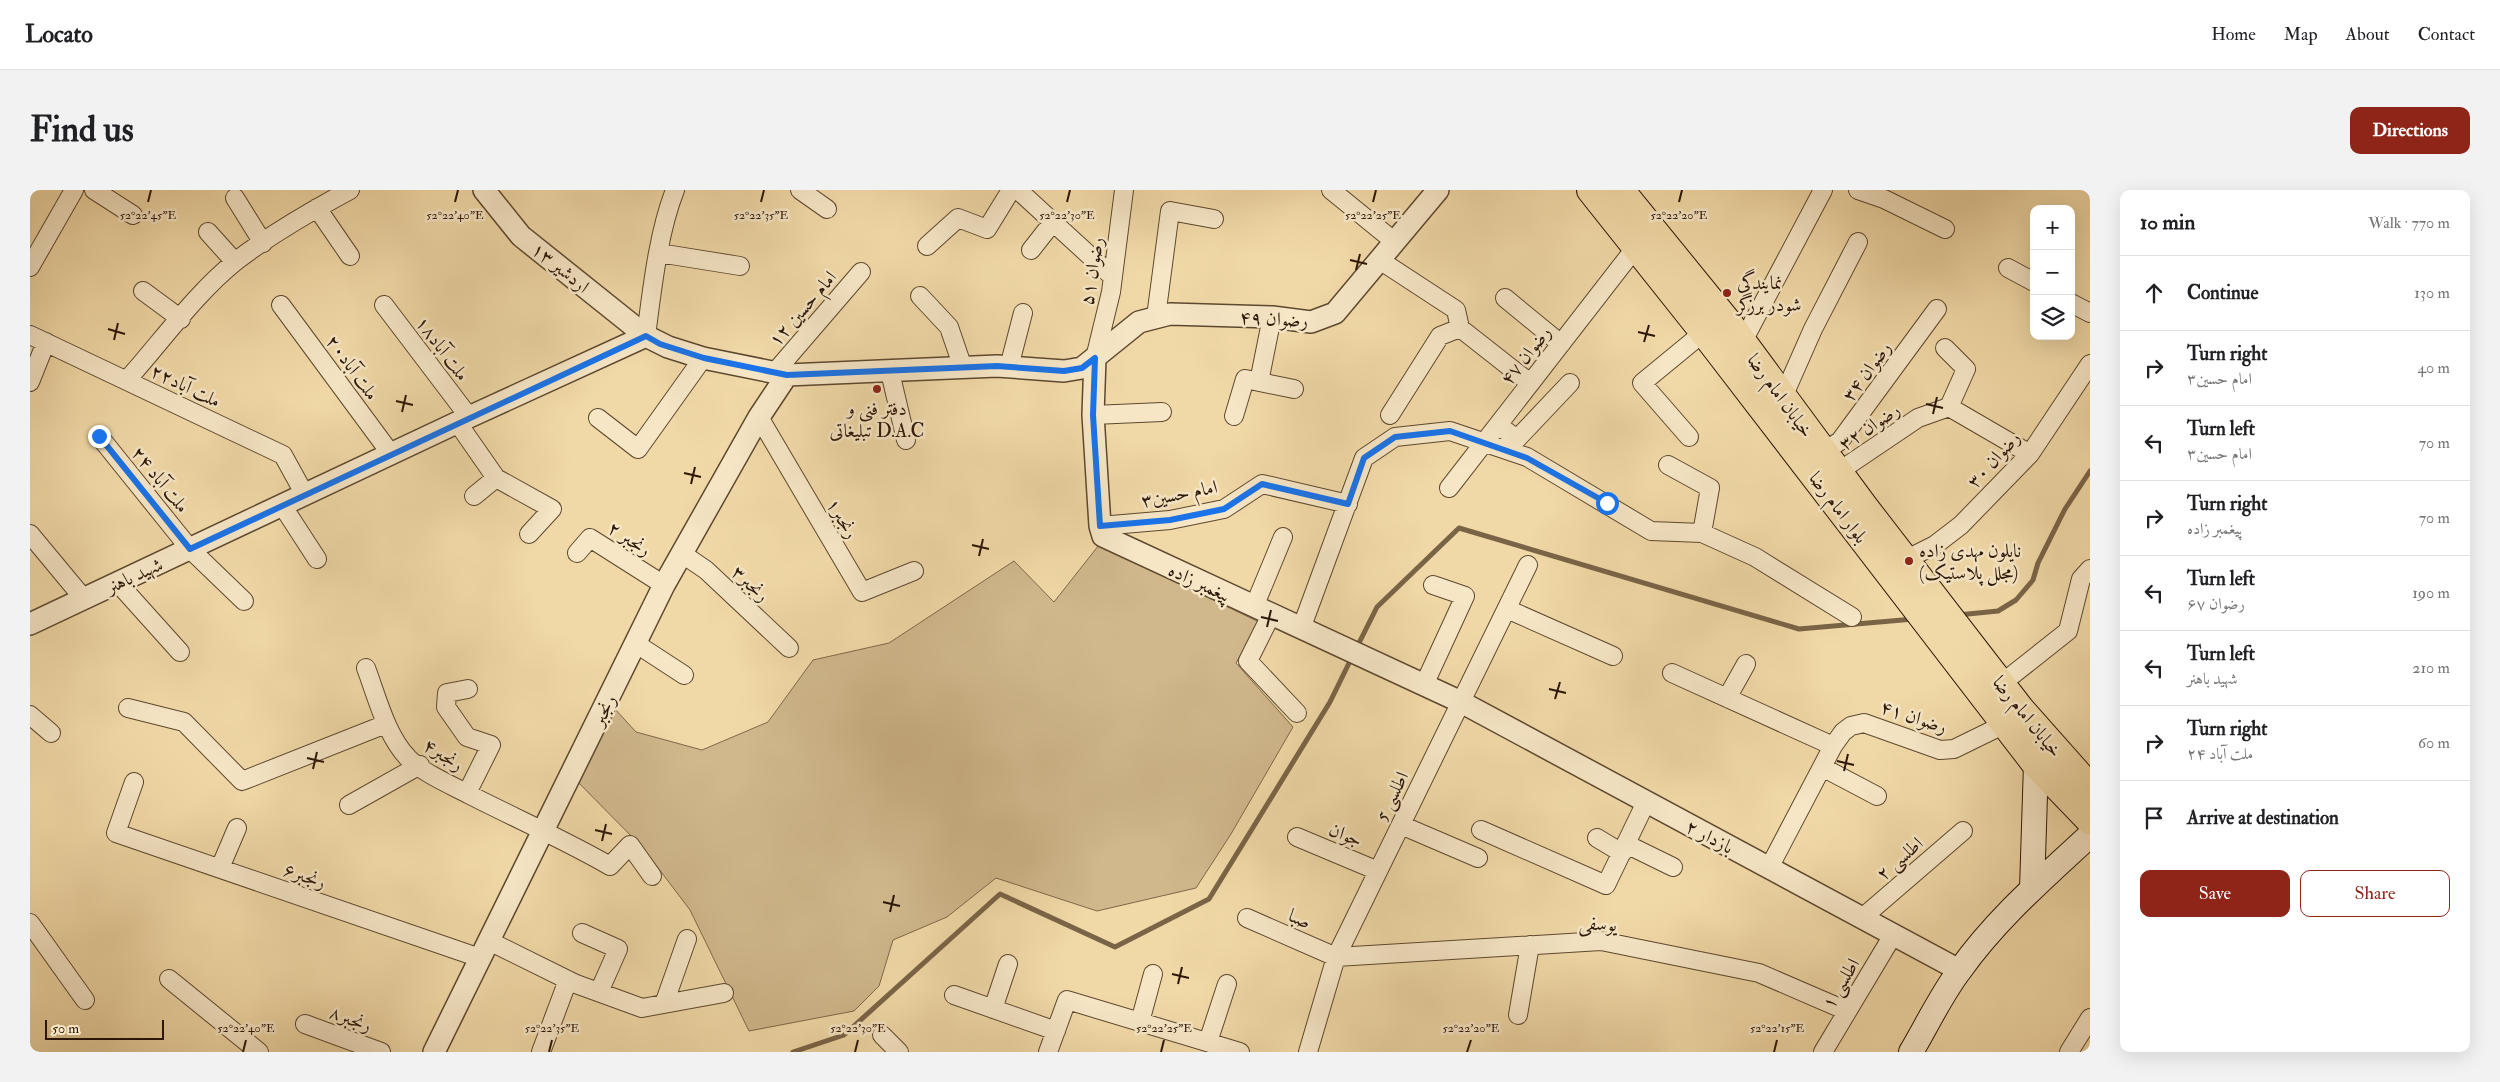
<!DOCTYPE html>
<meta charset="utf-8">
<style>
:root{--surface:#fff;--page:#f2f2f2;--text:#202124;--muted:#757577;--line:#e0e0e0;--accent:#8f2418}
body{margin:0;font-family:"IM FELL Double Pica",Amiri,serif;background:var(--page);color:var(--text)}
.controls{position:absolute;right:15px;top:15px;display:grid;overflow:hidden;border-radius:10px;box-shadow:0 5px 20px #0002}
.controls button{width:45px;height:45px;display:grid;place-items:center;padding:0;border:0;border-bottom:1px solid var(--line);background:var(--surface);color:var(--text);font:25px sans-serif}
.scale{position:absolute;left:15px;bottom:12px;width:119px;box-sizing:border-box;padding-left:5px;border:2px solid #2c1707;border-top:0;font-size:14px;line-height:18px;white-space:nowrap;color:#2c1707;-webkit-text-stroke:4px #f6e6c6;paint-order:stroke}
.stop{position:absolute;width:15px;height:15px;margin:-11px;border:4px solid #1a73e8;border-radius:50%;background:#fff}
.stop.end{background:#1a73e8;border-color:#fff;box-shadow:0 1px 5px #0008}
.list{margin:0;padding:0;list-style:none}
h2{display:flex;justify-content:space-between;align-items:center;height:65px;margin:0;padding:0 20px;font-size:21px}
h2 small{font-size:16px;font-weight:400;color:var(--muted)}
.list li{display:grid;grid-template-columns:32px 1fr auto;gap:15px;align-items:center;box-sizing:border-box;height:75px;padding:0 20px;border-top:1px solid var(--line)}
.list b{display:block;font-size:19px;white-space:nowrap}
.list p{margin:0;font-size:16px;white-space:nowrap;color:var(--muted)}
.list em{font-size:16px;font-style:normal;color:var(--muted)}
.actions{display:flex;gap:10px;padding:15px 20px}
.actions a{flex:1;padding:11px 0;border:1px solid var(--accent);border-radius:10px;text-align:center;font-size:18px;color:var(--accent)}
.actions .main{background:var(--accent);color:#fff}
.icon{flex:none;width:28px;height:28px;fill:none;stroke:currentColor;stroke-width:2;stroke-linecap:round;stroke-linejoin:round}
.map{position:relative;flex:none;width:2060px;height:862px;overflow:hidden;border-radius:10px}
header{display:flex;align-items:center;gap:30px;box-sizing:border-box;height:70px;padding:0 25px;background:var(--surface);border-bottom:1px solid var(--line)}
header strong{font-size:24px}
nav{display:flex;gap:28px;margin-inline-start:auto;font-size:18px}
.intro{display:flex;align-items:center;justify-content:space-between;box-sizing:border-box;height:120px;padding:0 30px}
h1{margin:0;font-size:35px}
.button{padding:12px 22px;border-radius:10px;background:var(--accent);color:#fff;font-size:18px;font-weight:700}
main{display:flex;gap:30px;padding:0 30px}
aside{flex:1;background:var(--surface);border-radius:10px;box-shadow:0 5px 20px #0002}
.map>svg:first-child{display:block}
.green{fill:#d0b88c;stroke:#7e684a}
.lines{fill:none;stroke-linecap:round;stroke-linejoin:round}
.stream{stroke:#7a6447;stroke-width:5}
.minor-casing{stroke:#5d482f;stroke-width:20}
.tertiary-casing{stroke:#5d482f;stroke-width:24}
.secondary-casing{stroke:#2c1707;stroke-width:26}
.primary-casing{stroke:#2c1707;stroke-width:30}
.minor{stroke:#f6e6c6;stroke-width:18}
.tertiary{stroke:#f6e6c6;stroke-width:21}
.secondary{stroke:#f6e6c6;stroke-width:24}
.primary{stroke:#f1d9a7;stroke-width:28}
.route{stroke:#1a73e8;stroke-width:6}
.ticks{fill:none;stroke:#2c1707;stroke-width:2}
.poi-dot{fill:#8f2418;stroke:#f6e6c6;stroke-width:2}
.labels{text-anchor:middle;stroke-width:5;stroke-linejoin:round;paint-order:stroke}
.street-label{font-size:19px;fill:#2c1707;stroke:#f6e6c6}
.poi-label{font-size:19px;fill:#2c1707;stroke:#f6e6c6;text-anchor:start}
.ticks-label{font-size:12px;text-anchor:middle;fill:#2c1707;stroke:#f6e6c6;stroke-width:5;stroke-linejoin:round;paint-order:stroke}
</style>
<header>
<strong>Locato</strong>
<nav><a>Home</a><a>Map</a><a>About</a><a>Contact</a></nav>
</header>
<div class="intro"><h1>Find us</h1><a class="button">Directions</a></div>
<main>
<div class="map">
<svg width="2060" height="862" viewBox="0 0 2060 862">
<rect width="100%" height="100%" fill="#f1d9a7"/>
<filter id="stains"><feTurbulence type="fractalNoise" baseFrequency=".004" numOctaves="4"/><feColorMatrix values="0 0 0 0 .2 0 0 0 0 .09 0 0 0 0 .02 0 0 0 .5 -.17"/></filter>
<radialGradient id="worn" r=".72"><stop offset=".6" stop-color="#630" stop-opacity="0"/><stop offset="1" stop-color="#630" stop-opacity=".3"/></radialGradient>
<path class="green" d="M1069 355 1229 432 1206 473 1263 537 1201 644 1166 698 1067 721 966 688 917 727 863 750 849 796 824 821 719 841 660 720 613 658 537 581 574 507 606 542 672 560 738 532 783 470 859 453 984 371 1024 412Z"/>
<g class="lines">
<path class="stream" d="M1928 425 1968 421 1986 410 2003 390 2008 373 2035 319 2060 281
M1326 459 1347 417 1429 338 1769 439 1884 429
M763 862 814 845 970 704 1085 757 1179 709 1300 512 1322 467"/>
<g class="minor-casing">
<path id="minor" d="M64 0 103 25
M770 0 797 19
M988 0 1083 87
M1301 0 1365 52
M1828 0 1854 9 1915 39
M205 8 233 53
M287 18 320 66
M178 42 205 72
M897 56 928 28 957 39 981 0
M1001 60 1023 32
M629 63 710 76
M1351 71 1426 120 1430 138 1500 193
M0 77 44 0
M1978 78 2004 92
M113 101 151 129
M890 106 919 137 933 178
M1475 108 1531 154
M2041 113 2060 123
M251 115 361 264
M354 115 439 227
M1126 127 1140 21 1184 29
M0 145 253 265 275 305
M616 146C622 100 628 43 645 0
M1712 153 1793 0
M1915 158 1936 179 1919 217
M1065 168 1081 102 1094 0
M979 177 993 123
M745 182 831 82
M860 182 876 250
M97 190C132 151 165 104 206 71 241 44 281 21 320 0
M0 192 16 152
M1229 192 1242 127
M1753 207 1783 139 1828 52
M1063 225 1132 222
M1360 225 1410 146 1430 138
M1204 226 1215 189 1264 199
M729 227 832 402 884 381
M568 228 608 259 673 168
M427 232 466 288 522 319 499 344
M1468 235 1487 249 1540 193
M69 246 160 359 214 411
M1659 247 1612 193 1674 142
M1793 262 1810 251 1907 119
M1638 275 1680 298 1672 343
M1808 282 1888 228 1919 217 2000 264
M1419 298 1606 57
M444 306 466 288
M252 315 287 369
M1070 336 1140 330 1194 319 1232 294 1318 314
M0 344 54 409
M547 363 560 348 634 395
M651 363 676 380 759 458
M1875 370 1905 355 1931 335 2000 264 2060 174
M88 393 150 462
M1224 417 1253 347
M1477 419 1583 466
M1241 425 1218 471 1267 523
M1271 439 1334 268 1365 247 1420 241 1497 267 1621 341 1672 343 1725 367 1822 427
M605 453 654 485
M336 478C347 507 356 545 378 568 393 583 421 595 440 605 487 629 535 650 580 676L600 655 622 686
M1642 483 1803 556
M1971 494 2038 441 2051 389 2060 379
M1394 495 1435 406 1403 395
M1697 508 1716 474
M98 518 154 532 212 591 356 534
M0 525 21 543
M1792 577 1847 606
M104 592 86 643 450 768
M437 603 461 555 437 547 416 517 417 503 438 499
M319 615 390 575
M1371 635 1448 668
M1451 640 1576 695 1616 612
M1267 647 1348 681
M1567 648 1592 663
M1596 654 1643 677
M190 678 207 638
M1739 678 1803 556 1813 542 1821 536 1834 533 1910 560 1924 559 1975 534
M1217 728 1306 767 1571 751 1729 783 1817 821
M1832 728 1933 641
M0 733 55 810
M552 743 588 759 569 802
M459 751 546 794 612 818 694 803
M139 789 229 862
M924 805 1026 841
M634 814 657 749
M963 819 978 774
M1488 825 1500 755
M1110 832 1123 784
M275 834 351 862
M852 845 869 862
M1178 852 1197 794
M511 862 538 790
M1018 862 1037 810 1210 862
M1278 862 1306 767 1498 375
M1793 862 1863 745
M2039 862 2060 828"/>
</g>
<g class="tertiary-casing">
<path id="tertiary" d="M454 0 491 46 616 146 638 157 673 168 757 185 967 176 1034 181 1052 178 1109 132 1140 124 1242 127 1281 132 1305 123 1408 0
M1065 168 1063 225 1070 336 1073 346 1431 512 1929 780
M0 434 439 227 616 146
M404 862 634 395 729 227 757 185"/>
</g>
<g class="secondary-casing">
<path id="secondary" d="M2002 699 2006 574
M1881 862C1897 835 1911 805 1930 780 1966 729 2015 687 2060 645"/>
</g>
<g class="primary-casing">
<path id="primary" d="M1561 0 1674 142 2006 574 2060 630
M1590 0 1699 134 1834 317 1990 519 2060 598"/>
</g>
<use href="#minor" class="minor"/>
<use href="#tertiary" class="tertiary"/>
<use href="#secondary" class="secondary"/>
<use href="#primary" class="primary"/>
</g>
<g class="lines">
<path class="route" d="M69 246 160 359 616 146 630 154 674 168 757 185 967 176 1034 181 1052 178 1065 168 1063 225 1070 336 1140 330 1194 319 1232 294 1318 314 1334 268 1365 247 1420 241 1497 268 1577 313"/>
</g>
<path class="ticks" d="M118 12 121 0M425 12 428 0M731 12 734 0M1037 12 1040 0M1343 12 1346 0M1649 12 1652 0M1320 70 1337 74M1326 80 1330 64M78 139 95 144M1608 142 1625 146M84 150 88 133M1614 152 1619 135M366 211 383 215M1896 214 1913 218M372 222 376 205M1903 224 1907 207M654 283 671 287M661 294 665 277M942 355 959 359M949 366 953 349M1231 427 1248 431M1237 437 1241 420M1519 499 1536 503M1525 509 1530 492M277 568 294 572M1807 571 1824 575M283 579 287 562M1814 581 1818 564M565 640 582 644M572 651 576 634M853 712 870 716M860 722 864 705M1142 784 1159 788M1148 794 1152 777M213 862 216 850M519 862 522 850M825 862 828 850M1131 862 1134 850M1437 862 1441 850M1744 862 1747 850"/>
<g class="poi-dot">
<circle cx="1697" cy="103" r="5"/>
<circle cx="847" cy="199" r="5"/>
<circle cx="1879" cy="371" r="5"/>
</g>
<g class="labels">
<g class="street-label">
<text transform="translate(531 77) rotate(39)" y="7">اردشیر ۱۳</text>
<text transform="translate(1061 81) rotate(-81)" y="7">رضوان ۵۱</text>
<text transform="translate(772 118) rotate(-49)" y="7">امام حسین ۱۲</text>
<text transform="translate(1244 128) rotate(3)" y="7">رضوان ۴۹</text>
<text transform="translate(413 158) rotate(53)" y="7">ملت آباد۱۸</text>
<text transform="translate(1495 165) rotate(-52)" y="7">رضوان ۴۷</text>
<text transform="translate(323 177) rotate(54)" y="7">ملت آباد۲۰</text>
<text transform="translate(1836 181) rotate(-54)" y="7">رضوان ۳۴</text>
<text transform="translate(156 195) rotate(26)" y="7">ملت آباد۲۲</text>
<text transform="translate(1751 205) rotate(54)" y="7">خیابان امام رضا</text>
<text transform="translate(1839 236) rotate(-34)" y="7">رضوان ۳۲</text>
<text transform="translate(1963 269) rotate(-48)" y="7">رضوان ۳۰</text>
<text transform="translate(131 289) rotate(51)" y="7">ملت آباد ۲۴</text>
<text transform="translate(1149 303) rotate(-11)" y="7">امام حسین۳</text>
<text transform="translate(1809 317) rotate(53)" y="7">بلوار امام رضا</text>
<text transform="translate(813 328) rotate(59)" y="7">رنجبر۱</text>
<text transform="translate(600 348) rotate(33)" y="7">رنجبر ۲</text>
<text transform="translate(104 385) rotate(-25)" y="7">شهید باهنر</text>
<text transform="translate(1170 392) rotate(25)" y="7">پیغمبر زاده</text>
<text transform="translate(721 393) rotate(43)" y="7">رنجبر۳</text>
<text transform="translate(573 520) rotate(-64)" y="7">رنجبر</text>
<text transform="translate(1884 526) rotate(18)" y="7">رضوان ۴۱</text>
<text transform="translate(1998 526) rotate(51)" y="7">خیابان امام رضا</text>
<text transform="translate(414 564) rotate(33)" y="7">رنجبر۴</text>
<text transform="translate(1361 606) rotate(-64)" y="7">اطلسی 5</text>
<text transform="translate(1316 644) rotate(22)" y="7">جوان</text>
<text transform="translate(1680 646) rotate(28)" y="7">بازدار ۲</text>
<text transform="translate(1869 668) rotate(-41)" y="7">اطلسی ۲</text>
<text transform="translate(275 685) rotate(19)" y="7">رنجبر۶</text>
<text transform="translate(1270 728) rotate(24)" y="7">صبا</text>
<text transform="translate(1568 733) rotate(3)" y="7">یوسفی</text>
<text transform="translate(1810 793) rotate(-59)" y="7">اطلسی ۱</text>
<text transform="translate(321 828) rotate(20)" y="7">رنجبر۸</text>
</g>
<g class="poi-label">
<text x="1707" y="99">نمایندگی<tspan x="1707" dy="22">شودر برزگر</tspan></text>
<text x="847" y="225" text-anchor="middle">دفتر فنی و<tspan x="847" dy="22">تبلیغاتی D.A.C</tspan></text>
<text x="1889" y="367">نایلون مهدی زاده<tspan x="1889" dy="22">(مجلل پلاستیک)</tspan></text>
</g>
</g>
<g class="ticks-label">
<text x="118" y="29">52°22'45"E</text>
<text x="425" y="29">52°22'40"E</text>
<text x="731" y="29">52°22'35"E</text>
<text x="1037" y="29">52°22'30"E</text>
<text x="1343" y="29">52°22'25"E</text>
<text x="1649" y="29">52°22'20"E</text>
<text x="216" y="842">52°22'40"E</text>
<text x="522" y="842">52°22'35"E</text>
<text x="828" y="842">52°22'30"E</text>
<text x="1134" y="842">52°22'25"E</text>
<text x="1441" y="842">52°22'20"E</text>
<text x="1747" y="842">52°22'15"E</text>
</g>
<rect width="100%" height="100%" filter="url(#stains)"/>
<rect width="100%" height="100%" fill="url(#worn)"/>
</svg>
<div class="controls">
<button>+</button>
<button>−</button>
<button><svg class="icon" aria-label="layers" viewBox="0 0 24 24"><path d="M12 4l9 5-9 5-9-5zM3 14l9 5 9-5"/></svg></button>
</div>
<div class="scale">50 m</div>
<div class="stop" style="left:1577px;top:313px"></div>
<div class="stop end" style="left:69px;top:246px"></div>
</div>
<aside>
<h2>10 min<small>Walk · 770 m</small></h2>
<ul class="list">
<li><svg class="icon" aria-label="ahead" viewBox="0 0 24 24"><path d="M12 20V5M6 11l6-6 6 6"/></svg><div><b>Continue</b></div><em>130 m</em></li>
<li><svg class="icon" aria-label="right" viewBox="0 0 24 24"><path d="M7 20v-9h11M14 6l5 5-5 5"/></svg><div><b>Turn right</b><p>امام حسین۳</p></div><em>40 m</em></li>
<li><svg class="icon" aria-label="left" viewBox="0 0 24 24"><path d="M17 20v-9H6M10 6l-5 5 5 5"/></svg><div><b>Turn left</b><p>امام حسین۳</p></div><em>70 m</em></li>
<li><svg class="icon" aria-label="right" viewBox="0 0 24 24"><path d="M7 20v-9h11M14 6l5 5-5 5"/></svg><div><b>Turn right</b><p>پیغمبر زاده</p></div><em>70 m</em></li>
<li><svg class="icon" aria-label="left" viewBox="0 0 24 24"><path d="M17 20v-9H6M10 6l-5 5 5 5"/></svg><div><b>Turn left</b><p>رضوان ۶۷</p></div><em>190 m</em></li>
<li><svg class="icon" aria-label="left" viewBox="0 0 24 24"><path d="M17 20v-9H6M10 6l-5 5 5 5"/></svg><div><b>Turn left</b><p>شهید باهنر</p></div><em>210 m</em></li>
<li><svg class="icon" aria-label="right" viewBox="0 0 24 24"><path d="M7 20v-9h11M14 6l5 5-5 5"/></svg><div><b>Turn right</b><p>ملت آباد ۲۴</p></div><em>60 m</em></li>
<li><svg class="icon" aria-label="arrive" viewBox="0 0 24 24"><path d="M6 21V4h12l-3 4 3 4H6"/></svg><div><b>Arrive at destination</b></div></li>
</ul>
<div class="actions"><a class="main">Save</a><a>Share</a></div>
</aside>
</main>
